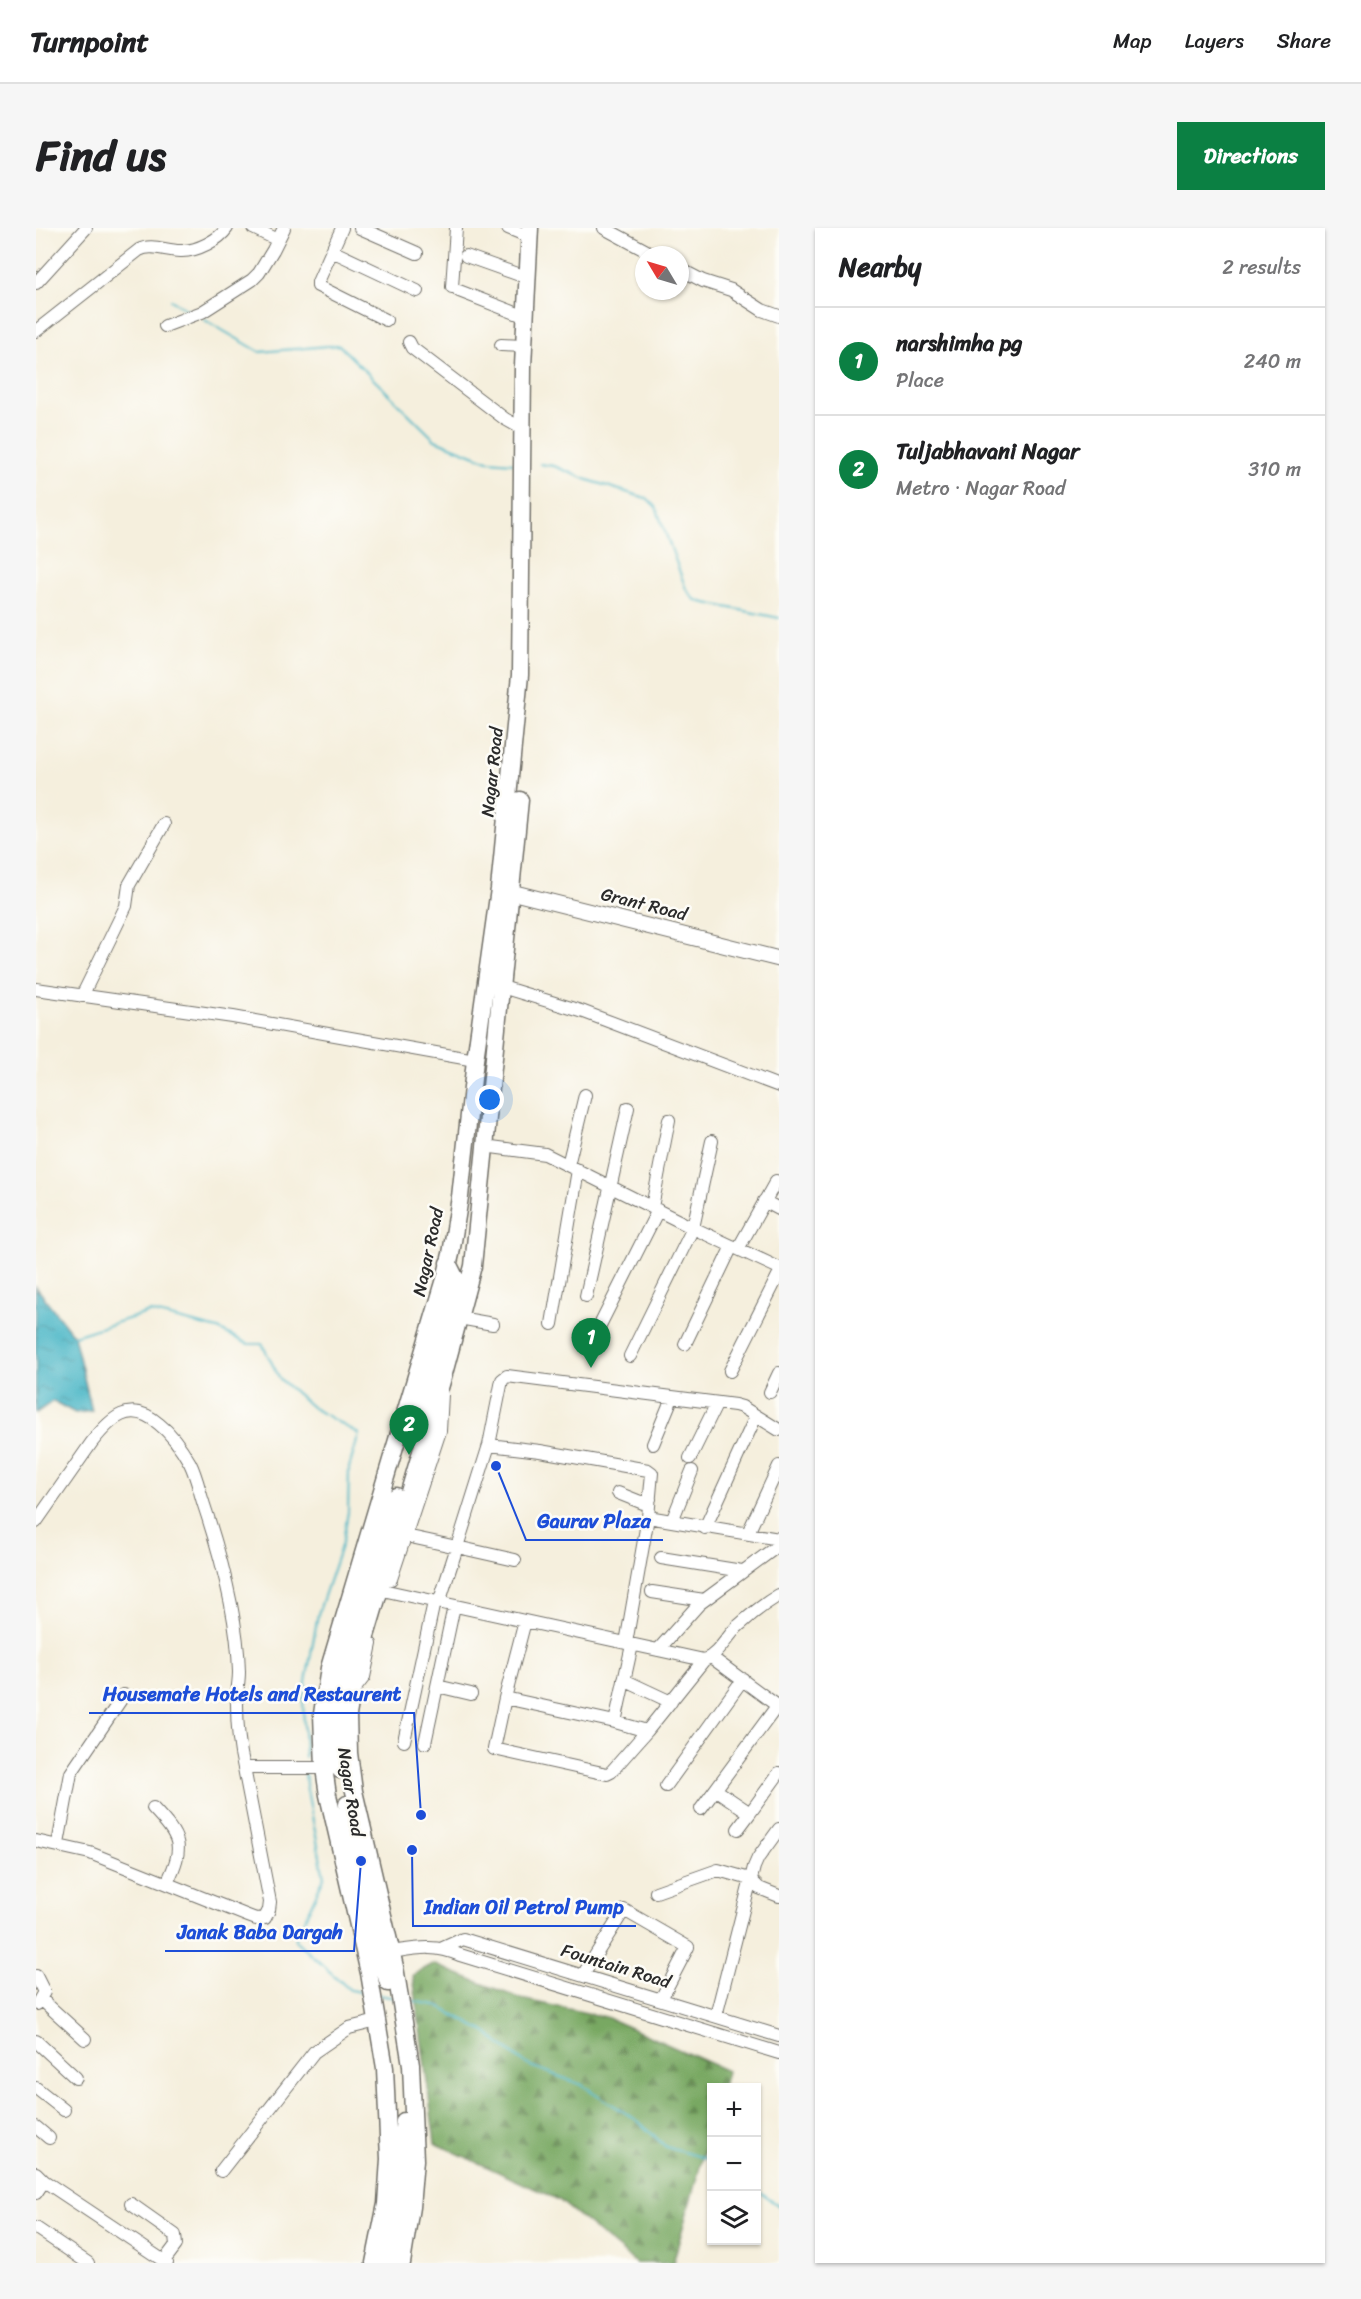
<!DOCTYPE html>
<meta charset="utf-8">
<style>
:root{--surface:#fff;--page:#f6f6f6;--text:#202124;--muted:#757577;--line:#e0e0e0;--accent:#0b8043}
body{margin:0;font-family:Sriracha,sans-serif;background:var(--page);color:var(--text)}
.controls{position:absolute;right:18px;bottom:18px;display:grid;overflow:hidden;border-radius:0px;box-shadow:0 2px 4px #0004}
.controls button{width:54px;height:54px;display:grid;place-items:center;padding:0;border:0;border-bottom:2px solid var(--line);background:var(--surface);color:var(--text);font:30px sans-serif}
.compass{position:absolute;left:599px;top:18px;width:54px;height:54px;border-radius:50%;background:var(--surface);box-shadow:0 2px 4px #0004;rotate:308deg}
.you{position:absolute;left:454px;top:872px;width:21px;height:21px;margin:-15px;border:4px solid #fff;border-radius:50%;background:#1a73e8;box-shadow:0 0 0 9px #1a73e833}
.badge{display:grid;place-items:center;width:39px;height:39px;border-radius:50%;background:var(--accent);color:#fff;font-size:20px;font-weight:700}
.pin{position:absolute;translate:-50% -50px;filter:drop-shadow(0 2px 3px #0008)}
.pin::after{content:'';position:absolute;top:32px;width:21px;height:18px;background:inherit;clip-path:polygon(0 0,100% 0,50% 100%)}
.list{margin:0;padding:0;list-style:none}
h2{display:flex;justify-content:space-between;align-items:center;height:78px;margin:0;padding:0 24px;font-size:26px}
h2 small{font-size:20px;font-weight:400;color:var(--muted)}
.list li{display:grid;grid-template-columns:39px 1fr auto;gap:18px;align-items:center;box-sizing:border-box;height:108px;padding:0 24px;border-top:2px solid var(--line)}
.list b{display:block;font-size:22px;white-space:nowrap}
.list p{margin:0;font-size:20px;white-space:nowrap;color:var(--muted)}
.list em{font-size:20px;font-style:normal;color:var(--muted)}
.icon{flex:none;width:33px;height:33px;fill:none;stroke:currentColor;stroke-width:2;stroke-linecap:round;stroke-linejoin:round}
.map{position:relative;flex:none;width:743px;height:2035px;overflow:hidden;border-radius:0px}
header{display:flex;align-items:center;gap:36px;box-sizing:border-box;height:84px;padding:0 30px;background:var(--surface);border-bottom:2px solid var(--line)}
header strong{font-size:28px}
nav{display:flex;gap:33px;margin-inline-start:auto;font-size:21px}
.intro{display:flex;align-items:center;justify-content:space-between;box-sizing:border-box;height:144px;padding:0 36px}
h1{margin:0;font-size:42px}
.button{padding:15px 27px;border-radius:0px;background:var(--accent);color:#fff;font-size:21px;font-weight:700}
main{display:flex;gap:36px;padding:0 36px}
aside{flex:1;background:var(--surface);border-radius:0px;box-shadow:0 2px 4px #0004}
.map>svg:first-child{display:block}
.forest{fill:url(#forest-firs);stroke:#526a46;stroke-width:1.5}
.water{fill:url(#water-ripples);stroke:#3a7078;stroke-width:1.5}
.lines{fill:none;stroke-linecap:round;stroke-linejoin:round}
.stream{stroke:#4ab6c6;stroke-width:2}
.minor-casing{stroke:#727069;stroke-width:14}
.major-casing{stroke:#727069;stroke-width:17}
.highway-casing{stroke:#727069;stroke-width:19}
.minor{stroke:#fff;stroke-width:12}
.major{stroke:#fff;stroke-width:15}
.highway{stroke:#fff;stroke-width:16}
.labels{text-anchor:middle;stroke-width:5;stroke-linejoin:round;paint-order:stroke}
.street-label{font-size:18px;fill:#2b2b2b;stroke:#fdfcf7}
.leader{fill:none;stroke:#1d4ed8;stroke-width:2}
.callout-dot{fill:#1d4ed8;stroke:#fdfcf7;stroke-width:2}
.callout-label{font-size:20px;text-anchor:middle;font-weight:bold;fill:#1d4ed8;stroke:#fdfcf7;stroke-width:5;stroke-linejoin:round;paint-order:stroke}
</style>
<header>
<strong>Turnpoint</strong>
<nav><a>Map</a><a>Layers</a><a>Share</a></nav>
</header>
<div class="intro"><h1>Find us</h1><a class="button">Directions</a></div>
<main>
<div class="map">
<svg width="743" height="2035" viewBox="0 0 743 2035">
<defs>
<pattern id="forest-firs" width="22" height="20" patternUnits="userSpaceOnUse" patternTransform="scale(1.5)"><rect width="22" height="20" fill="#78a862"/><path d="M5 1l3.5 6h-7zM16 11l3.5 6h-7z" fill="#638951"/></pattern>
<pattern id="water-ripples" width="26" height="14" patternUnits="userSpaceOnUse" patternTransform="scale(1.5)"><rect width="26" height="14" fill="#4ab6c6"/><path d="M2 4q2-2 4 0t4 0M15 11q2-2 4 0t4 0" fill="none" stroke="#3e94a1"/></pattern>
</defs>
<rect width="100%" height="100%" fill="#fdfcf7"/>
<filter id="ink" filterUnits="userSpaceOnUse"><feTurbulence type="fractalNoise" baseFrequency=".0167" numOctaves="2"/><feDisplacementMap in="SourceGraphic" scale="12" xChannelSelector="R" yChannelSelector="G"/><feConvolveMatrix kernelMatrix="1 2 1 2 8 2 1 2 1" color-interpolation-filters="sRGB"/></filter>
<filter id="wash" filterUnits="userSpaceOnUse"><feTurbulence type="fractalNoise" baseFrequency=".008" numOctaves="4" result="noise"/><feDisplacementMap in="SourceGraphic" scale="24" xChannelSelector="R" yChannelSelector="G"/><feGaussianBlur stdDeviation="1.35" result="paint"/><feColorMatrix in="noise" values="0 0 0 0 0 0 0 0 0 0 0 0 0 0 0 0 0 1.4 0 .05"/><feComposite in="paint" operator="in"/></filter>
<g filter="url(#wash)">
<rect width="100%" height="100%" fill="#f5efdd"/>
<path class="forest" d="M397 1736 485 1771 570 1789 691 1843 687 1859 676 1860 675 1899 637 2035H600L523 1972 399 1915 377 1747Z"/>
<path class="water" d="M0 1059 38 1108 56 1183 39 1185 17 1173 0 1185Z"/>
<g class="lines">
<path class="stream" d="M135 72 153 83
M167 91 224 124 303 117 399 212 452 233 478 235
M504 236 518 238 552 252 612 271 620 279 650 361 658 371 665 374 743 390
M38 1108 114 1084 182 1101 212 1116H226L244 1151 277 1180 323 1206 313 1240 312 1284 307 1312 282 1386 267 1471 269 1529
M269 1543 270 1557 288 1649 259 1712 314 1762 329 1765
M343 1767 359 1770
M370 1772 400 1777 449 1804 490 1836 546 1857 602 1893 630 1919 676 1932
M720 1962 743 1978"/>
</g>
</g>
<g filter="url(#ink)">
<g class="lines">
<g class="minor-casing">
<path id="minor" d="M217 0 242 12
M306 0 282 54V58L350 92
M324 0 381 25
M472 0 494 9
M568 0 618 27
M296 23 381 63
M430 28 492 50
M644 41 667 53 695 62 726 82 743 88
M0 55 50 0
M416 59 420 0
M423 63 490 89
M129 98 166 84 216 52 223 45 237 22 248 0
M0 103 103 22C116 15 132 24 146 23 161 23 183 12 191 0
M373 114 376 120 469 191 487 201
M465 117 488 118
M466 759 548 784 743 858
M0 761 197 789 439 832
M46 768 90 678 93 657 128 596
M448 918 509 926 657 1000 743 1040
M532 937 549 867
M728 973 743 981
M616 979 633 892
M702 1021 740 953
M550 1068 592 880
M423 1090 457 1096
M516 1096 542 942
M557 1111 622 982
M649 1116 696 1018
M594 1128 657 1000 676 913
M694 1143 743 1046
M734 1164 743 1145
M617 1216 636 1170
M453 1217 504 1223 612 1242 616 1245 612 1289 590 1415
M654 1230 681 1175
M582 1265 607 1275 614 1271
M612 1289 743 1311
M636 1293 656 1243
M0 1294 56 1214C75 1190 94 1171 123 1196 136 1206 146 1221 154 1235 160 1247 163 1261 167 1274 184 1325 202 1391 203 1444 203 1455 200 1466 201 1476 201 1498 203 1519 208 1540H288
M669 1300 720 1188
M712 1305 743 1238
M370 1308 421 1319 453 1217 466 1152 471 1148 699 1177 706 1179 743 1202
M625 1330 706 1343
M355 1351 404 1203 406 1166
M351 1363 668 1432
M616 1364 668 1372
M403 1375 421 1319 479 1332
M622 1422 663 1376 743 1317
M675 1429 743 1479
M588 1452 635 1474
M401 1458 435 1466
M317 1463 328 1449 335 1416
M469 1470 489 1393
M579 1494 596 1417
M611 1503 579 1494 469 1470 458 1521 571 1546 575 1544 611 1503 668 1432C682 1427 690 1410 701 1399 714 1387 728 1376 743 1367
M368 1513 398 1374
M389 1515 418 1378
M630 1558 707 1451
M680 1562 714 1585 743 1545
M117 1580C145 1610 149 1617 131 1655
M665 1581 741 1478
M702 1601 714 1585
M0 1613 54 1625 212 1688 220 1691 229 1690 233 1682 234 1674 208 1540
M22 1616 35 1545 88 1467
M620 1664 682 1642 714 1651 723 1660 743 1668
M407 1720 427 1711 743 1808
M355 1724C382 1720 399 1716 424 1727L743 1825
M547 1747 588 1682 652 1719 625 1771
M0 1748 8 1764 1 1776
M5 1771 49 1811
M680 1788 718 1639 722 1630 743 1601
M0 1813 40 1850
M0 1860 28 1882
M0 1899 13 1910
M185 1943 278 1824 313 1800 341 1793
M0 1945 8 1953 0 1965
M8 1953 131 2035
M95 1976 139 2007 140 2017 128 2033
M0 2000 52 2035"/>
</g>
<g class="major-casing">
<path id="major" d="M463 661 743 731"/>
</g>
<g class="highway-casing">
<path id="highway" d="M384 1192 391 1159 421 1053 412 1035
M304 1542C288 1444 331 1359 360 1268
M311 1576 313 1606 326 1665 352 1755
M338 2035 350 1976 353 1931 349 1840 333 1745 292 1567 288 1540 286 1486 293 1440 409 1051 415 1026 424 969 439 832 463 661 484 447 487 138 494 0
M351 2035 365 1954 368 1893
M366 2035 375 1979 379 1932 375 1837 359 1739 318 1563 313 1525 312 1487 319 1445 406 1153 437 1038 484 572"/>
</g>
<use href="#minor" class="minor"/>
<use href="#major" class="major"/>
<use href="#highway" class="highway"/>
</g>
</g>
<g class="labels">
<g class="street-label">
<text transform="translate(456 544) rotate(-84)" y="6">Nagar Road</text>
<text transform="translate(608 676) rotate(14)" y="6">Grant Road</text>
<text transform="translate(392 1024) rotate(-78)" y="6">Nagar Road</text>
<text transform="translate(315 1564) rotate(81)" y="6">Nagar Road</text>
<text transform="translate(580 1738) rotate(17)" y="6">Fountain Road</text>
</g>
</g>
<path class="leader" d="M460 1238L490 1312H627M385 1587L378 1485H53M376 1622L377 1698H600M325 1633L318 1723H129"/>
<g class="callout-dot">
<circle cx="460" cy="1238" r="6"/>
<circle cx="385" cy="1587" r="6"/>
<circle cx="376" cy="1622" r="6"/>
<circle cx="325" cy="1633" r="6"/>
</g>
<g class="callout-label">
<text x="558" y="1300">Gaurav Plaza</text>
<text x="216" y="1473">Housemate Hotels and Restaurent</text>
<text x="488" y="1686">Indian Oil Petrol Pump</text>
<text x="224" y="1711">Janak Baba Dargah</text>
</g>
</svg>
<div class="controls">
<button>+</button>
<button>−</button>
<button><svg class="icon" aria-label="layers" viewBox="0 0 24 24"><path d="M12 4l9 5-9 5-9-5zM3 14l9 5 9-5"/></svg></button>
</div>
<svg class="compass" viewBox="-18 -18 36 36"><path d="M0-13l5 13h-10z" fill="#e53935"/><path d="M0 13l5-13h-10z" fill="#757577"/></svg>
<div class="you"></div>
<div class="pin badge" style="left:555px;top:1140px">1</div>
<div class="pin badge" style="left:373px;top:1227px">2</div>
</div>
<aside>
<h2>Nearby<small>2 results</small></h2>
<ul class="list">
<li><span class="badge">1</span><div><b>narshimha pg</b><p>Place</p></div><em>240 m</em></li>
<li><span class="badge">2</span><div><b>Tuljabhavani Nagar</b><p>Metro · Nagar Road</p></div><em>310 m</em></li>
</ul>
</aside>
</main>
